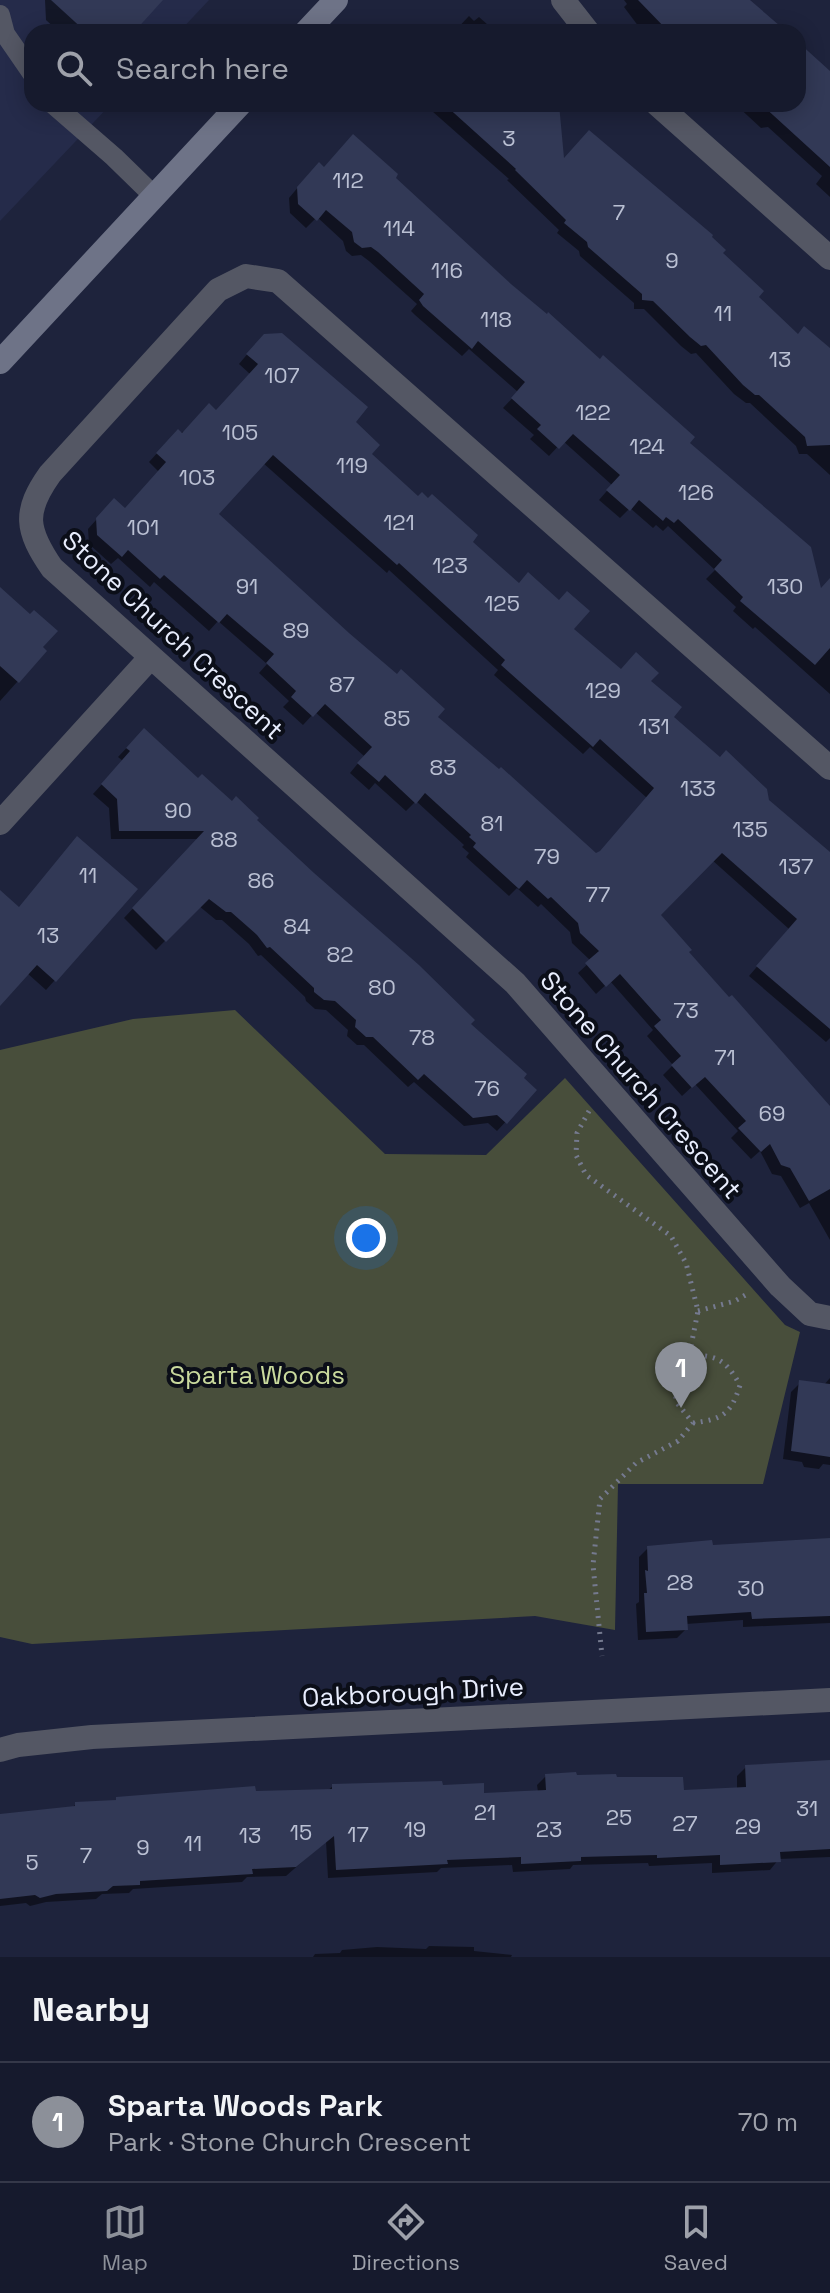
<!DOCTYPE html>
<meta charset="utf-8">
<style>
:root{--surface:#161a2d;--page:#1f2335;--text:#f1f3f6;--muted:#9ea1aa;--line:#353849;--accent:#8c9099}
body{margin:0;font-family:"Space Grotesk",sans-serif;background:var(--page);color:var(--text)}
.you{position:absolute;left:366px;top:1238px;width:28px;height:28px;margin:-20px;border:6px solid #fff;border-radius:50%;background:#1a73e8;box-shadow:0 0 0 12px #1a73e833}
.badge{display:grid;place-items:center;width:52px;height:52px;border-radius:50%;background:var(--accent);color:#fff;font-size:26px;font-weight:700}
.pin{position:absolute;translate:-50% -66px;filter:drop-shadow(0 2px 4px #0008)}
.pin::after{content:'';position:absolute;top:42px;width:28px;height:24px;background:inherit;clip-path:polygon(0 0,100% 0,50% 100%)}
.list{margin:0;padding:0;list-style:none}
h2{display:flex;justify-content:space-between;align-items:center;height:104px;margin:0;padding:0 32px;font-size:34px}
h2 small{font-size:26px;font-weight:400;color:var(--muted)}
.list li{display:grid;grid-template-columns:52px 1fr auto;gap:24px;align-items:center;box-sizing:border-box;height:120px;padding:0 32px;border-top:2px solid var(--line)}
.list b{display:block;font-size:30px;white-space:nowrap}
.list p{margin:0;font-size:26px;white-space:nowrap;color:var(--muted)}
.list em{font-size:26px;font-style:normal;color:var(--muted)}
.icon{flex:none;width:44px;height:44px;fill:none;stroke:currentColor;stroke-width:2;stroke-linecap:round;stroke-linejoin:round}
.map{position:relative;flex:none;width:830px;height:1957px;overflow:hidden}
.search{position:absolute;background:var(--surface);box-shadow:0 4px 20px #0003;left:24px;right:24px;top:24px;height:88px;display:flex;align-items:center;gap:20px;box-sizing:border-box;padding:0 28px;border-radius:24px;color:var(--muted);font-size:30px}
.sheet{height:224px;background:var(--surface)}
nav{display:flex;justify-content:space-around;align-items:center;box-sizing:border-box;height:112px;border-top:2px solid var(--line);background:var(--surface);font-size:22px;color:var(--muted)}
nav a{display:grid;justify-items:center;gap:4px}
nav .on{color:var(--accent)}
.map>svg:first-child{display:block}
.built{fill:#252b4a}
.green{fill:#484e3b}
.shadow{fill:#0007;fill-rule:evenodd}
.building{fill:#323956;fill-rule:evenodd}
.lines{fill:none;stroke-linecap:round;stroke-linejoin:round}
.path{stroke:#757a8f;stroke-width:5;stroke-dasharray:2 6;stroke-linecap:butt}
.lane{stroke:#545764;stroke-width:20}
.street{stroke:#545764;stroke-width:24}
.secondary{stroke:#6e7387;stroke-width:24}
.labels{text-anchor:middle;stroke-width:8;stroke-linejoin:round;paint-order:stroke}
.number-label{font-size:22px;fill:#bac0d3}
.street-label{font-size:26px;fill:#e8edfd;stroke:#0b0e18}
.park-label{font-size:26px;fill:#c9d99d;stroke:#0b0e18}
</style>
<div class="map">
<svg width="830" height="1957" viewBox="0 0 830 1957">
<rect width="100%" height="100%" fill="#1e233c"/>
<path class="built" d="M0 0H209L179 32H32V104H111L0 221Z"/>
<path class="green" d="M235 1010 385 1154 486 1155 565 1078 785 1325 800 1332 763 1484H618L615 1630 535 1616 32 1644 0 1637V1050L133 1019Z"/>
<path class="shadow" d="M45 0H160L131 32H59L46 20Z
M624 0H748L784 32H649L642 25 639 27 624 7 627 4Z
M469 16 474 21 479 17 496 32H454Z
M798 45 830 73V197L816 184 822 176 768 127 761 128 735 104H798Z
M424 104H557L562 162 720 253 756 297 798 336 830 351V475L807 454H799L796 446 750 403H746L734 394 696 353 691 354 681 346 644 309H634V303L580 256 579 251 557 233 559 230 507 180 509 179Z
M324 169 393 178 687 443 819 591 830 580V694L755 627 753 629 733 611 736 607 706 579 715 570 668 526 663 531 656 525 653 528 630 508 620 518 599 500 612 485 563 441 549 456 530 439 534 435 503 408 518 392 469 349 462 356 415 315 411 311 417 304 369 261 361 255 352 256 346 251 343 241 317 217 306 228 290 213 289 198 310 173Z
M255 345 353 422 369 455 417 499 621 671 648 681 671 717 767 801 826 852H830V1038L826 1042 749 976 789 929 712 860 659 915 686 953 830 1109V1240L809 1203 800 1208 781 1176 772 1174 760 1151 751 1159 731 1138 738 1131 695 1084 682 1096 663 1075 673 1065 647 1036 653 1030 610 981 596 994 578 973 591 961 572 943 570 932 541 904 538 907 517 888 509 896 466 857 469 853 462 847 464 845 416 801 406 811 375 783 369 790 350 773 364 756 315 712 303 725 283 707 289 701 259 673 267 664 218 621 209 631 154 582 150 587 118 558 111 564 89 544 88 529 105 510H124L159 472 149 462 169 440 216 412 250 374 239 364ZM263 463 387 573 389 570 498 670 494 675 583 754 590 747 647 798 599 854 595 855 435 717 216 515Z
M0 589 44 652 0 701Z
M135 739 254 820 535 1090 497 1131 488 1123 464 1126 414 1082 408 1087 364 1045H357L347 1036 348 1030 326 1010 315 1009 306 1001 305 997 261 955 258 956 249 944 222 920H216L199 906 156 950 124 918 198 839H111L109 808 93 794 123 761 118 757Z
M136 889 46 990 27 973 0 1003V899L19 909Z
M830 1378V1465L823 1464 819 1469 804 1467 802 1462 783 1459 791 1392 800 1383 823 1386Z
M830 1541V1623L743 1627V1620L686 1624V1629L677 1638 638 1640 636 1604 639 1602V1557L648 1548Z
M830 1761V1857L779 1859 770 1870 712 1873V1863L649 1866 648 1863 573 1865 570 1869 513 1872 512 1865 441 1868 437 1872 328 1878 326 1841 286 1876 247 1877 242 1882 133 1889 129 1893 102 1894 96 1899 46 1902 30 1906 26 1903 0 1906V1819L72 1808 76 1804 114 1802 117 1799 327 1791 333 1786 441 1787 482 1795 538 1792 537 1785 546 1776 615 1779 682 1792 737 1790V1776L746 1767Z
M429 1946 474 1947V1951L512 1955 511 1957H313L315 1954 340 1953 342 1950 377 1947 426 1949Z"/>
<path class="building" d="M51 0H163L134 32H86Z
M638 0H750L787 32H669Z
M798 42 830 71V167L761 104H798Z
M444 104H559L564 158 589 130 713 235 712 237 726 250 723 253 764 291 759 297 798 334 804 326 830 348V445L807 446 805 437 759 395H755L743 385 706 345 701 346 690 337 653 301 642 300V294L588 247 587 242 564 223 566 220 515 170 516 169Z
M353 134 398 174 396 178 511 284 547 314 548 312 600 359 603 355 695 437 690 443 811 547 821 588 830 578V648L815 665 740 601 743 597 714 569 722 560 678 519 674 523 666 517 663 521 639 500 630 511 606 490 620 475 573 434 559 449 537 429 541 425 511 398 525 382 478 341 472 349 423 306 419 300 424 294 378 252 371 247 362 248 354 242 352 232 326 210 317 221 298 204 297 187 319 162 324 167Z
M282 333 368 407 356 422 380 445 372 454 418 496 422 492 428 498 432 494 478 535 473 542 519 583 528 572 559 600 567 591 590 611 574 629 621 669 636 652 659 673 651 681 682 707 674 717 720 757 726 750 767 789 769 800 830 852V1029L756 966 797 919 722 853 661 915 692 950 689 952 729 997 732 995 830 1106V1189L809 1201 790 1168 781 1165 770 1144 761 1152 738 1128 746 1121 705 1077 692 1088 671 1065 681 1056 654 1026 661 1020 620 974 606 987 585 963 599 951 580 933 578 923 551 897 548 899 527 880 519 889 473 847 476 843 469 837 471 835 425 793 416 804 385 775 379 782 357 763 372 747 325 704 313 717 291 697 296 691 266 663 274 654 227 614 219 623 164 575 160 579 128 550 122 557 97 535 96 518 114 498 125 508 166 462 156 453 178 429 182 433 209 403 216 410 258 364 246 354 264 334ZM273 455 397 565 399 563 505 660 501 665 593 747 600 739 654 788 600 851 596 853 501 767 499 769 438 717 445 709 401 669 397 674 349 633 219 514Z
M0 587 30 614 34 610 58 631 43 647 47 651 19 683 0 666Z
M144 728 198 778 202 774 232 801 236 796 259 818 257 820 314 873 419 965 475 1020 471 1024 527 1074 524 1078 537 1090 507 1124 497 1115 473 1118 424 1074 418 1080 373 1037H366L355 1027 356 1020 335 1001 324 1000 314 992V988L270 947 267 948 257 935 231 912H226L209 899 166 942 132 908 204 831H119L117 799 101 784 130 751 126 748Z
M77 836 138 889 56 982 37 965 0 1006V890L19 907Z
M799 1380 830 1384V1457L791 1451Z
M830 1538V1616L752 1619 751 1612 687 1616 688 1630 646 1632 644 1593H647L645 1570 648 1571 647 1546 712 1540 713 1545Z
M830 1760V1849L780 1852 781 1862 720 1865V1855L657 1858V1855L581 1857V1861L521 1864V1857L447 1860 448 1864 336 1870 334 1836 296 1867 252 1869 253 1874 140 1881V1885L113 1886 107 1891 56 1894 40 1898 35 1895 0 1899V1814L75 1806V1802L116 1800V1797L255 1786 256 1791 332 1789V1784L442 1781 443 1785 484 1783V1793L546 1790 545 1774 576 1772 577 1775 616 1774 617 1777H683L684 1790 746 1787 745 1765Z"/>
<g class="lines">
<path class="path" d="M589 1111 577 1133 576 1155 586 1175 671 1236 686 1263 698 1311 689 1356 674 1388 677 1403 693 1423 678 1441 636 1463 600 1499 593 1565 602 1656
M698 1311 735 1301 749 1293
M689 1356C718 1354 726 1361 740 1385 731 1414 723 1419 693 1423"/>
<path class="lane" d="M0 15 5 34 32 73
M53 104 114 157 154 196"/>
<path class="street" d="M563 0 588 32
M657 104 830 258
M830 768 278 281 246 276 218 290 50 474C23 512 26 530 52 568L515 983 780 1286 810 1314 830 1318
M0 823 150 658
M0 1750 18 1745 92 1737 830 1700"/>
<path class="secondary" d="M306 32 336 0
M0 362 240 104"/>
</g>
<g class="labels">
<g class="number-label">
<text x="509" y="146">3</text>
<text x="348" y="188">112</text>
<text x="619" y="220">7</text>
<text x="399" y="236">114</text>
<text x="672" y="268">9</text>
<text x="447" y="278">116</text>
<text x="723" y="321">11</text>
<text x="496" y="327">118</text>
<text x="780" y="367">13</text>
<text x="282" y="383">107</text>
<text x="593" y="420">122</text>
<text x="240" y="440">105</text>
<text x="647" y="454">124</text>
<text x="352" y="473">119</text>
<text x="197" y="485">103</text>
<text x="696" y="500">126</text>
<text x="399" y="530">121</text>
<text x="143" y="535">101</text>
<text x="450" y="573">123</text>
<text x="247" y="594">91</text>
<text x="785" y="594">130</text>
<text x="502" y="611">125</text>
<text x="296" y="638">89</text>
<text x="342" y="692">87</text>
<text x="603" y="698">129</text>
<text x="397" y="726">85</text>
<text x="654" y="734">131</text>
<text x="443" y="775">83</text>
<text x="698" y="796">133</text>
<text x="178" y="818">90</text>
<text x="492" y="831">81</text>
<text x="750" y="837">135</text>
<text x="224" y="847">88</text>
<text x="547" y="864">79</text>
<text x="796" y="874">137</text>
<text x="88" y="883">11</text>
<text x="261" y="888">86</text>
<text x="598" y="902">77</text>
<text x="297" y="934">84</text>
<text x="48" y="943">13</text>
<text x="340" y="962">82</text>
<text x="382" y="995">80</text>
<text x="686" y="1018">73</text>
<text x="422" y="1045">78</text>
<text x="725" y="1065">71</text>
<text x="487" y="1096">76</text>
<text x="772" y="1121">69</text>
<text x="680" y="1590">28</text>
<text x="751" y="1596">30</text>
<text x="807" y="1816">31</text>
<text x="485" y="1820">21</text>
<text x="619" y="1825">25</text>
<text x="685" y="1831">27</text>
<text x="748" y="1834">29</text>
<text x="415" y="1837">19</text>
<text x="549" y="1837">23</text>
<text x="301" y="1840">15</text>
<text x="358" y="1842">17</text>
<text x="250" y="1843">13</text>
<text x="193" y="1851">11</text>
<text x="143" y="1855">9</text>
<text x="86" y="1863">7</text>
<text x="32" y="1870">5</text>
</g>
<g class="street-label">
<text transform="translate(173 635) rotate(43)" y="9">Stone Church Crescent</text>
<text transform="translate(641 1085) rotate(49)" y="9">Stone Church Crescent</text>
<text transform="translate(413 1692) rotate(-3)" y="9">Oakborough Drive</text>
</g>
<g class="park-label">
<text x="257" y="1384">Sparta Woods</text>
</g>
</g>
</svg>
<div class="you"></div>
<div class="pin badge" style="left:681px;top:1408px">1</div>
<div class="search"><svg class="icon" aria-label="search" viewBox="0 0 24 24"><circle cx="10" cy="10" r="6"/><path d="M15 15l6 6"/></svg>Search here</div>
</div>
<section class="sheet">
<h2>Nearby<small></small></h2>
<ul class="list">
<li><span class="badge">1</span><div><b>Sparta Woods Park</b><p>Park · Stone Church Crescent</p></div><em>70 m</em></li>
</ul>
</section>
<nav>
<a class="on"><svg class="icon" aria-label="map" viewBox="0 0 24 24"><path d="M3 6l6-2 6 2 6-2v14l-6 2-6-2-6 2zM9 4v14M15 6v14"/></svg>Map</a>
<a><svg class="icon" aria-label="directions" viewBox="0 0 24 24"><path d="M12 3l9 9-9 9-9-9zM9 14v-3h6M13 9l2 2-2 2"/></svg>Directions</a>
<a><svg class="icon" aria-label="saved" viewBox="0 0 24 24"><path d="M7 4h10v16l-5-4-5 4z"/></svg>Saved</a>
</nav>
